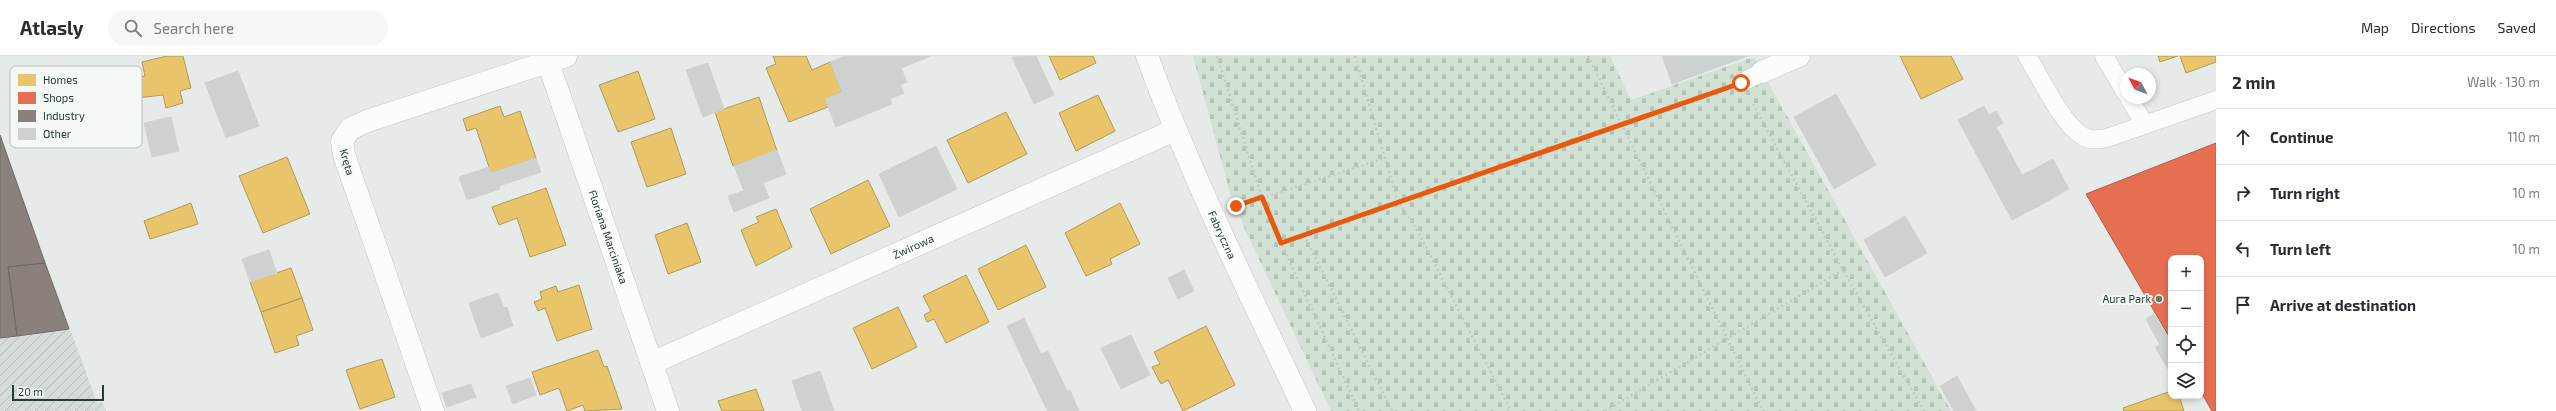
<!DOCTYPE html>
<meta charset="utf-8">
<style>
:root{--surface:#fff;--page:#f7f7f7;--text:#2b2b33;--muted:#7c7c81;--line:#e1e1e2}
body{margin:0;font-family:"Exo 2",sans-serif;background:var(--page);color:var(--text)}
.controls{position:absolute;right:12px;bottom:12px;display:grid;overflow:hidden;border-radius:8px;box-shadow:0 2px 6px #0003}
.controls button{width:36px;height:36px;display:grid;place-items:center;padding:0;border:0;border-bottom:1px solid var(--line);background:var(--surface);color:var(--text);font:20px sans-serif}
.compass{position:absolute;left:2120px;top:12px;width:36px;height:36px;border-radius:50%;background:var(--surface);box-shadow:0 2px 6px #0003;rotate:311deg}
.scale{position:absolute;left:12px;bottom:10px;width:92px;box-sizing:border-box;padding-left:4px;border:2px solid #253c35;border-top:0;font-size:11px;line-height:14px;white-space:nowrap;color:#253c35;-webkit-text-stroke:3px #f4f9f6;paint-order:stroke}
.stop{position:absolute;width:12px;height:12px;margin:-9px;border:3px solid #ea580c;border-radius:50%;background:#fff}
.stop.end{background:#ea580c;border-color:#fff;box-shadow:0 1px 4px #0008}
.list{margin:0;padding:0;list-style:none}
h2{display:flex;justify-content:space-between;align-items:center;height:52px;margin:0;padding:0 16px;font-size:17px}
h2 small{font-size:13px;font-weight:400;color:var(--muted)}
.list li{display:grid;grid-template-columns:26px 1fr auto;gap:12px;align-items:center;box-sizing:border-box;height:56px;padding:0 16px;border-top:1px solid var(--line)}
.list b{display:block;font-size:15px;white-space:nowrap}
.list em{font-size:13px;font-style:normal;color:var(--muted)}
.icon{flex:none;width:22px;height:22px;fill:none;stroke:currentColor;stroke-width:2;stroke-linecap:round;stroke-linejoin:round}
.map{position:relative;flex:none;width:2216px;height:355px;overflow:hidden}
header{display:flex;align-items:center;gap:24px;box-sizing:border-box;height:56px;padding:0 20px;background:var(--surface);border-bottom:1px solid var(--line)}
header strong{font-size:19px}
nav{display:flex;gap:22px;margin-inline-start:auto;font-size:14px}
.search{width:280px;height:36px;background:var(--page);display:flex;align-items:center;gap:10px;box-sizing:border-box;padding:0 14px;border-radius:22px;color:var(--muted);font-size:15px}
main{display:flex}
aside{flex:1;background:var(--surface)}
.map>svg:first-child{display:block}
.industrial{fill:url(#industrial-furrows)}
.cemetery{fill:url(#cemetery-stones)}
.homes{fill:#e9c46a;stroke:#ae9b5a}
.shops{fill:#e76f51;stroke:#ad6049}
.industry{fill:#8a817c;stroke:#6c6c67}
.building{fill:#cdd1cf;stroke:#cfd3d1}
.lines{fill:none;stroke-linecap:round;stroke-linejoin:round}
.service-casing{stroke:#c3c7c5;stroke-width:19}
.minor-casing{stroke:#c3c7c5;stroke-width:23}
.path{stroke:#c2cac6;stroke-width:2.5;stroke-dasharray:2 3;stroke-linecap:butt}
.service{stroke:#fbfcfc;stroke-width:18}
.minor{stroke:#fbfcfc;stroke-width:22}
.route{stroke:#ea580c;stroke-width:5}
.poi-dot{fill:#697974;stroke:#f4f9f6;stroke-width:1.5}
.labels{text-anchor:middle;stroke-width:4;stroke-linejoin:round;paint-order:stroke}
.street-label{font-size:11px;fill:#253c35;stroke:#f4f9f6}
.poi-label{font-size:11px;fill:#253c35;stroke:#f4f9f6;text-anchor:end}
.key{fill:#f4f9f6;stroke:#b6c0bc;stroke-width:1}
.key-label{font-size:11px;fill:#253c35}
</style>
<header>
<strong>Atlasly</strong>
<div class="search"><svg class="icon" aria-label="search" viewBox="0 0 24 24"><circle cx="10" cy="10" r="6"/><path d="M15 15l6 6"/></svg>Search here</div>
<nav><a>Map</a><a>Directions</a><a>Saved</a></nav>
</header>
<main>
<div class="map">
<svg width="2216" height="355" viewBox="0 0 2216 355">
<defs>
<pattern id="industrial-furrows" width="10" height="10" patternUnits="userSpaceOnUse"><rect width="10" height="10" fill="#d4dbd8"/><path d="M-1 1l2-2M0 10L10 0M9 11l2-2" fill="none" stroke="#b6bdba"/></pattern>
<pattern id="cemetery-stones" width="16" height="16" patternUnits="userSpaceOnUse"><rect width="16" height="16" fill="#d1e2d5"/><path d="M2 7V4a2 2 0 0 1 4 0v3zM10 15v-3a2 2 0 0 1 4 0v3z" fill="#b3c3b7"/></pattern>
</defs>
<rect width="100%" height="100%" fill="#e6eae8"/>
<path class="industrial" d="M0 79 97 347 102 346 106 355H0Z"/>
<path class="cemetery" d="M1193 0H1610L1631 44 1754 1 1951 355H1331L1246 176 1230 137Z"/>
<path class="homes" d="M167 0H183L191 32 180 35 183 47 166 52 163 39 137 42 132 23 145 20 142 6Z
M773 0H806L812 14 830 6 842 36 825 43 828 51 789 66 766 12 776 8Z
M1049 0H1093L1096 7 1060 24Z
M1900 0H1951L1963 23 1921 43Z
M2158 0H2178L2160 6Z
M2180 0H2216V6L2186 17Z
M638 15 655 63 618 76 599 29Z
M1098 39 1115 75 1076 95 1059 57Z
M759 41 777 95 733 110 715 56Z
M500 50 504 61 520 55 536 102 491 117 476 72 467 75 463 63Z
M1006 56 1027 98 968 127 947 84Z
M671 72 686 118 647 131 631 86Z
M287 101 310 158 263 177 239 120Z
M868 124 890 170 831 198 810 153Z
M546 132 566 189 530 201 517 162 499 169 492 151Z
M191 147 198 168 150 183 144 165Z
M1120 147 1140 188 1110 203 1112 208 1086 220 1065 177Z
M776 153 792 191 756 210 741 174 759 166 756 161Z
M687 167 701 206 668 218 655 179Z
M1026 189 1046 231 998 254 978 213Z
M291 212 302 242 261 256 250 226Z
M966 219 989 266 946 287 934 263 927 266 924 259 931 255 923 240Z
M579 229 592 273 557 285 545 252 538 255 534 246 542 243 540 236 556 230 558 236Z
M302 242 313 274 296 280 299 289 275 297 261 256Z
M898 251 917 291 872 313 853 272Z
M1206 270 1235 329 1183 355 1168 324 1161 328 1152 311 1160 308 1154 296Z
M598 294 604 311 607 310 622 353 585 355 583 349 567 355 559 332 540 339 532 316Z
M382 303 395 341 360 353 346 314Z
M756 333 764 355H722L718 345Z
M2171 335V340H2179L2184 355H2124L2123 352Z"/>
<path class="shops" d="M2216 87V355H2212L2201 336V202H2171V284L2086 138Z"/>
<path class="industry" d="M0 79 45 207 8 211 17 280 0 282Z
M45 207 69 273 17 280 8 211Z"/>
<path class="building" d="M846 0H931L842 36 830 6Z
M1036 0 1054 39 1034 48 1012 1Z
M1662 0H1748L1672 28Z
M708 7 724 53 703 61 686 14Z
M901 12 907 26 900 29 904 37 890 43 892 48 836 71 825 43Z
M238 15 259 70 226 82 205 27Z
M1836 38 1876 109 1834 133 1794 61Z
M1984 50 1989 59 1996 55 2003 67 1996 71 2039 150 2012 164 1958 64Z
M171 61 179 95 152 101 144 67Z
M936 90 957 133 899 161 879 118Z
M777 94 786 118 763 127 769 142 734 156 728 140 744 135 734 110Z
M536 102 541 116 499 130 500 133 467 144 459 121 489 111 491 117Z
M2053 103 2069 133 2039 150 2022 119Z
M1905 160 1927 197 1885 221 1864 184Z
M269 194 277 217 250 226 242 203Z
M1184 214 1194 235 1178 243 1168 222Z
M498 237 504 252 507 251 513 270 481 282 469 247Z
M2154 258 2169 283 2160 289 2146 263Z
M1024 262 1041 298 1048 295 1067 335 1043 346 1007 270Z
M1131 279 1150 319 1121 333 1101 292Z
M2169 283 2171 286V318L2155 291Z
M820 315 834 355H802L792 325Z
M1957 320 1976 355H1954L1940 330Z
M530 322 536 339 513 348 506 330Z
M471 328 476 341 447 351 442 337Z
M1070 334 1079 355H1048L1043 346Z"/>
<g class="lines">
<g class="service-casing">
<path id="service" d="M2027 0C2040 20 2062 68 2081 79 2089 85 2098 84 2107 82L2216 44
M2104 0 2126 37
M1741 27 1762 16
M2129 42 2145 69"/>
</g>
<g class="minor-casing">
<g id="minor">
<path id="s1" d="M1147 0C1192 122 1250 238 1305 355"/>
<path id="s2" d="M548 6 668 355"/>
<path d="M1762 16 1799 0"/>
<path id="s3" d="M652 307 1175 74"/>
<path d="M433 355 344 99 342 85 350 73 367 65 566 0"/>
</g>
</g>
<path class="path" d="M1217 0 1262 141 1281 187 1359 355
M1355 0 1398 146 1416 172 1511 355
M1588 0 1763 355
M1753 48 1843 214 1924 355
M1238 150 1385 102
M1304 179 1392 355
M1281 187 1719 35
M1605 355 1843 214"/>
<use href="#service" class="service"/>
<use href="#minor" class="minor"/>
</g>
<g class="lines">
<path class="route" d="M1236 150 1262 141 1281 187 1741 27"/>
</g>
<circle class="poi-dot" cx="2159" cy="243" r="4"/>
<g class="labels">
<g class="street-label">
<text transform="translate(347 106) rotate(74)" y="4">Kręta</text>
<text dy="4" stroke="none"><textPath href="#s1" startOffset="194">Fabryczna</textPath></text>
<text dy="4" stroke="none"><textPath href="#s2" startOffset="185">Floriana Marciniaka</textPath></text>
<text dy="4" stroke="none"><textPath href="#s3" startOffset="286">Żwirowa</textPath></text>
</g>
<g class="poi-label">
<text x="2151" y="247">Aura Park</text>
</g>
</g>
<rect x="10" y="10" width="132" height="82" rx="6" class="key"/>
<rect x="18" y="18" width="18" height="12" fill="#e9c46a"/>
<rect x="18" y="36" width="18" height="12" fill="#e76f51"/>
<rect x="18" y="54" width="18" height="12" fill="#8a817c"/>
<rect x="18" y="72" width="18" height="12" fill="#cdd1cf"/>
<g class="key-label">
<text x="43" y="28">Homes</text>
<text x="43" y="46">Shops</text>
<text x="43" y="64">Industry</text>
<text x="43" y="82">Other</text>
</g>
</svg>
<div class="controls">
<button>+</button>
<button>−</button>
<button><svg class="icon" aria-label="locate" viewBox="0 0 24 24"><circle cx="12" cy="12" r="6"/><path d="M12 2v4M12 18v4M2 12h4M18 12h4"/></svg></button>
<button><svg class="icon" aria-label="layers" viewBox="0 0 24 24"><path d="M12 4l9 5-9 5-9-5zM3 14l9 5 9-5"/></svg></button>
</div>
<svg class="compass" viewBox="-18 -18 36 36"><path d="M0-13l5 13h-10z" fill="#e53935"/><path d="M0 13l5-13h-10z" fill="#7c7c81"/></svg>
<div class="scale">20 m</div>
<div class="stop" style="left:1741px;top:27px"></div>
<div class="stop end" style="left:1236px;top:150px"></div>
</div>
<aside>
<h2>2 min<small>Walk · 130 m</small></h2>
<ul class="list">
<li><svg class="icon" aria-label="ahead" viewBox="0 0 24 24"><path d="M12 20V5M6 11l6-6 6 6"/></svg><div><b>Continue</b></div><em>110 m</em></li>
<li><svg class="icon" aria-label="right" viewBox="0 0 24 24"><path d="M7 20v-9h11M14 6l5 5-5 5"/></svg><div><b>Turn right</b></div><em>10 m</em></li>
<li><svg class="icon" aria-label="left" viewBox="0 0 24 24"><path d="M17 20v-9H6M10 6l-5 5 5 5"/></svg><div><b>Turn left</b></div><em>10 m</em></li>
<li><svg class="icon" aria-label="arrive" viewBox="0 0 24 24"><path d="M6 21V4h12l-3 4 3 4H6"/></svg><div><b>Arrive at destination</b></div></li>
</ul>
</aside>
</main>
